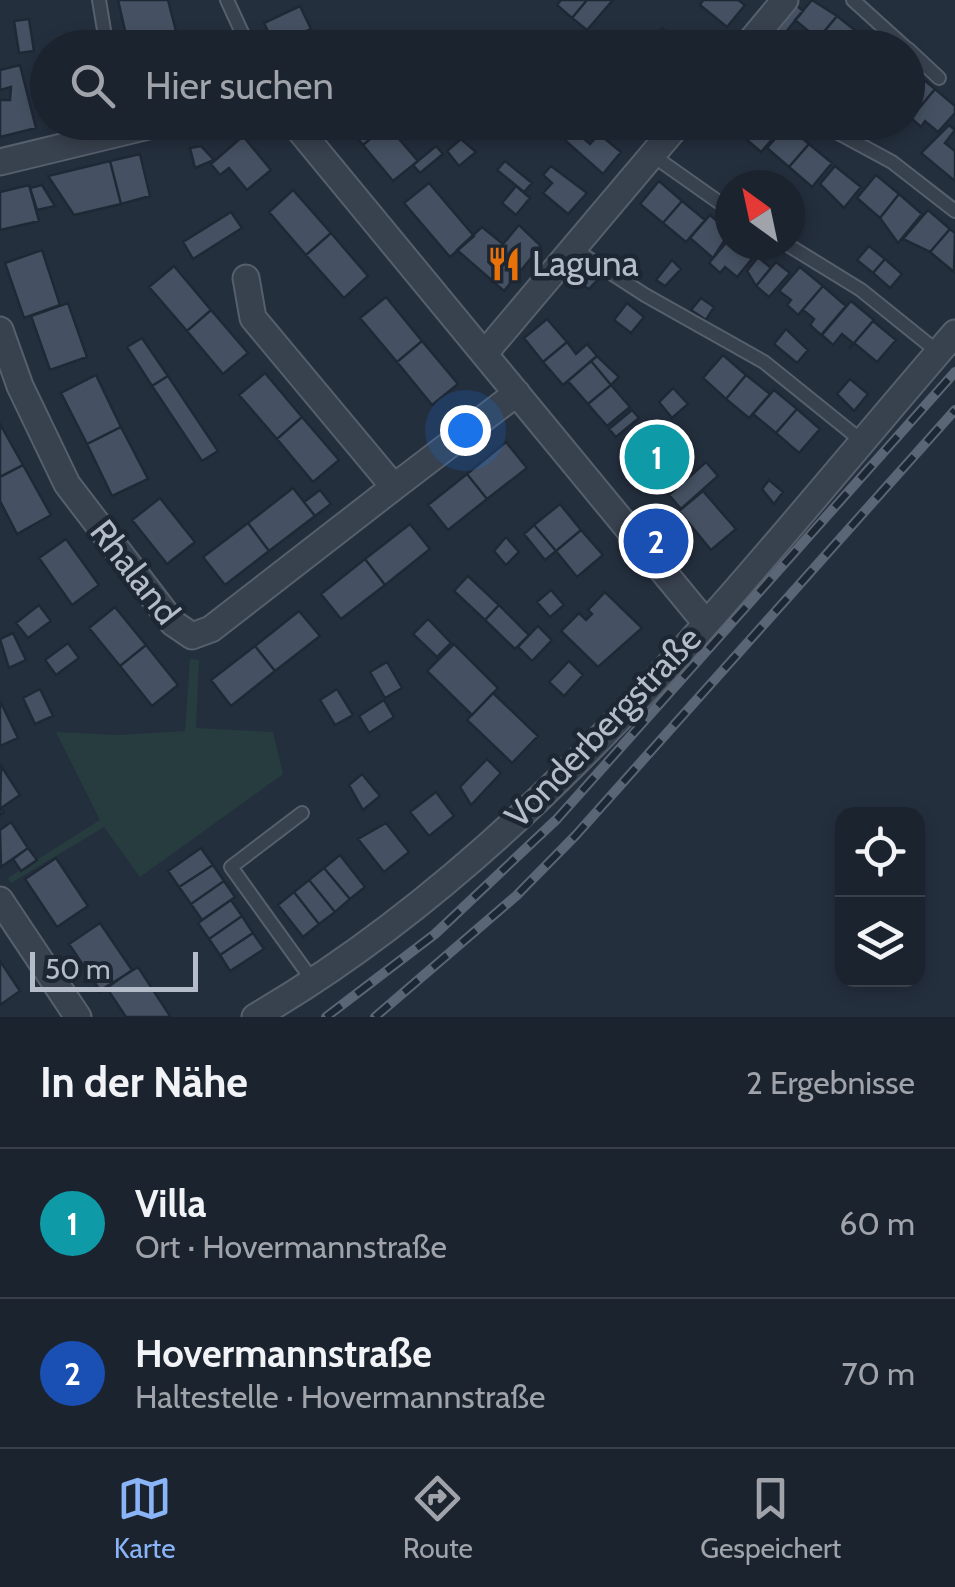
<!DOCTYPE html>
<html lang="de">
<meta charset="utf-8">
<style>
:root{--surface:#1b232e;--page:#282f3a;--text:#f1f3f6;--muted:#a0a4aa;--line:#39404a;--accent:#8ab4f8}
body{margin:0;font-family:Cabin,sans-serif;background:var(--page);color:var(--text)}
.controls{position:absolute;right:30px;bottom:30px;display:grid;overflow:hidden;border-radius:20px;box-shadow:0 5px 15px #0003}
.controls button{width:90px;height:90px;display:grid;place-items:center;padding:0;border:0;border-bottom:2px solid var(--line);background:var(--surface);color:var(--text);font:50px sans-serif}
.compass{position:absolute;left:715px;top:170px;width:90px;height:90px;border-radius:50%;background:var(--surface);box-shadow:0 5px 15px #0003;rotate:327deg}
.scale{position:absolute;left:30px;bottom:25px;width:168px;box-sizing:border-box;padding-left:10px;border:5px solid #b4bcc9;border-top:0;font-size:28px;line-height:35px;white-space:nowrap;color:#b4bcc9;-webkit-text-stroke:8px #1d2633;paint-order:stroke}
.you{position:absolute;left:465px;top:430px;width:35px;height:35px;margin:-25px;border:8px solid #fff;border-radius:50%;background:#1a73e8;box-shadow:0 0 0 15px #1a73e833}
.badge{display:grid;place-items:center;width:65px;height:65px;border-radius:50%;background:var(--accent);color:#fff;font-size:32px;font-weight:700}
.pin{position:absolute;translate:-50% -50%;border:5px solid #fff;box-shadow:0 2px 10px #0006}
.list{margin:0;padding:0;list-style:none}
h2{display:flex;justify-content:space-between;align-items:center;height:130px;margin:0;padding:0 40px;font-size:42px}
h2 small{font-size:32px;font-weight:400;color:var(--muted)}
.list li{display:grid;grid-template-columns:65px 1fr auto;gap:30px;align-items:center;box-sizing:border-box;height:150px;padding:0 40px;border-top:2px solid var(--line)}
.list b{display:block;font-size:38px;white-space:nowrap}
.list p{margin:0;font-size:32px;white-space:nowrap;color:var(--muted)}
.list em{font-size:32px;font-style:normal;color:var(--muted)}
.icon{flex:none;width:55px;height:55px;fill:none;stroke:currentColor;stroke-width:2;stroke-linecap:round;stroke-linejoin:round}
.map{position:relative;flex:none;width:955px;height:1017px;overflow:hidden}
.search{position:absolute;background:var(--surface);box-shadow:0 5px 15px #0003;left:30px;right:30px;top:30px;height:110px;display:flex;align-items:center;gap:25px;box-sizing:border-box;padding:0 35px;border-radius:55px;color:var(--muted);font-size:38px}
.sheet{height:430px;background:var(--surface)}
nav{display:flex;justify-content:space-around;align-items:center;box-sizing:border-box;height:140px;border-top:2px solid var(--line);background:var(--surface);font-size:28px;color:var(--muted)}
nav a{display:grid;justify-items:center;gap:5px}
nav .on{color:var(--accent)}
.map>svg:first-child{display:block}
.green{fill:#263c3f}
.building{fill:#455162;stroke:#1f2835;stroke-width:2.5}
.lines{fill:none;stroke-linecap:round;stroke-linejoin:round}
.service-casing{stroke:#565f6c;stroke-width:16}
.minor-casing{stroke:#565f6c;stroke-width:29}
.service{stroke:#38414e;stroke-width:12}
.minor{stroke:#38414e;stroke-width:25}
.rail-casing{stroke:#5a6575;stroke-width:10}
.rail{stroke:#1d2633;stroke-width:6;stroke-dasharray:19;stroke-linecap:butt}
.labels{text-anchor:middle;stroke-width:9;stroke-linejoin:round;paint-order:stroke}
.poi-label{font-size:35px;fill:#b4bcc9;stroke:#1d2633;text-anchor:start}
.street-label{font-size:35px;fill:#b4bcc9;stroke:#1d2633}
</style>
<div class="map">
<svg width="955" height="1017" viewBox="0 0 955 1017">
<rect width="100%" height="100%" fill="#242f3e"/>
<path class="green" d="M190 659 199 660 196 728 273 732 283 774 140 877 104 827 11 883 8 878 100 820 56 732 119 735 185 731Z"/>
<path class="building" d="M118 0H168L178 39 129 48Z
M561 0H587L572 18 557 5Z
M587 0H613L587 30 572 18Z
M703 0H738L745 5 727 27 700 5Z
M812 0 837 16 818 39 795 20Z
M795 4 803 11 776 44 767 37Z
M300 6 311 29 275 46 264 23Z
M837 16 861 35 850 48H827L818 39Z
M29 19 34 51 19 53 14 21Z
M662 28 675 39 668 48H645Z
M311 29 320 48H276L275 46Z
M20 65 36 128 0 137V100H10L11 87 0 90V70Z
M912 70 935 89 915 113 908 106V75Z
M935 89 955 106V113L938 132 925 121 921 127 911 118Z
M344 122H384L387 125 363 145Z
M748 122H774L781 129 761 152 739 133Z
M567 124 590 144 599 134 621 152 603 174 558 134Z
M387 125 418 161 393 181 363 145Z
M787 125 809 144 789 167 767 148Z
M949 125 955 130 945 143 955 151V181L921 153Z
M243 136 271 170 247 190 229 168 220 175 211 164Z
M461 139 476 152 459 166 447 151Z
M809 144 832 163 812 187 789 167Z
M201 146 214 160 195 168 190 148Z
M436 146 443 154 420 173 413 165Z
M140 154 150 196 121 204 110 161Z
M110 161 121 204 74 215 48 176Z
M505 161 532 183 524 192 497 170Z
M551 166 587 193 568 214 543 193 552 183 543 175Z
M835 166 861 187 844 208 820 184Z
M876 175 899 194 880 218 857 198Z
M659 181 682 201 663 223 640 204Z
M429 183 474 236 450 257 404 203Z
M29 185 39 221 0 230V192Z
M42 185 55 206 37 210 30 188Z
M516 186 530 198 516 215 502 203Z
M293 190 331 233 306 255 269 212Z
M899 194 922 214 898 243 880 218Z
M682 201 705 220 686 242 663 223Z
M928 210 950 229 930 252 903 239Z
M231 212 242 228 193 259 183 242Z
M710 215 730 232 713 258 690 238Z
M519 225 541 246 504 291 457 250 482 227 503 244Z
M950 229 955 233 954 272 930 252Z
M331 233 368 276 344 298 306 255Z
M730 238V245H746L756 254 737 277 725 267 720 273 709 263Z
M869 246 885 259 873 273 857 260Z
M42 250 60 305 24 318 5 263Z
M758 257 771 268 756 286 747 271Z
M885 259 902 274 890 288 873 273Z
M672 260 681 269 665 286 656 280Z
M776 262 790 273 769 297 756 286Z
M588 263 603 274 589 289 574 280Z
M174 266 211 310 187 331 149 287Z
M800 267 823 286 798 315 787 305 791 300 779 291Z
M823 286 846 306 821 335 810 325 814 319 803 310 798 315Z
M386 297 422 341 397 362 360 318Z
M701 298 714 307 706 320 691 310Z
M851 301 874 320 849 349 853 343 842 334 833 345 822 335Z
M68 303 87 357 50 370 31 316Z
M627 303 644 317 631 333 614 320Z
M211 310 248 353 223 374 187 331Z
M547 319 567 342 543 362 524 338Z
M873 321 896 340 877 362 854 343Z
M786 329 808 350 797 363 774 344Z
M142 338 168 376 152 386 127 347Z
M422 341 458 384 432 405 397 362Z
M567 342 576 354 587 344 597 356 563 385 543 362Z
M723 355 746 375 726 399 703 378Z
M597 356 619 377 611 385 591 361Z
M591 361 611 385 588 404 568 381Z
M265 373 302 417 277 439 239 395Z
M96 375 121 427 87 444 61 393Z
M746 375 770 394 749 418 726 399Z
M168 376 218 451 202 461 152 386Z
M850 379 868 394 854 411 837 394Z
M611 385 630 407 607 426 588 404Z
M673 388 688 404 672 418 659 402Z
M774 390 797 409 776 433 753 414Z
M797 409 820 429 799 453 776 433Z
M632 410 639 418 616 437 609 429Z
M302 417 339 460 313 482 277 439Z
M0 424 23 465 0 477Z
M658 426 663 431 668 426 676 435 682 444 677 448 689 461 656 488 628 459V453Z
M121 427 148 479 112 496 87 444Z
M506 442 527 468 487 499 467 474Z
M706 462 718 476 681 509 669 495Z
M23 465 51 515 17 534 0 501V477Z
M467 474 487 499 448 530 428 505Z
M769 480 783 492 774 504 762 489Z
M293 488 315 516 269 551 248 523Z
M320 490 331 504 315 516 304 502Z
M703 491 736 529 711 550 679 511Z
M160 498 195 542 167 564 132 520Z
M560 504 581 530 556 551 534 525Z
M248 523 269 551 225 585 203 557Z
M410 524 430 549 385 585 365 559Z
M534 525 556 551 545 560 524 534Z
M581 530 603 555 577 577 556 551Z
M506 537 519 552 506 565 494 551Z
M66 539 99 585 72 605 39 558Z
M365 559 385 585 341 619 321 594Z
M468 576 499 605 485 620 454 591Z
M551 590 564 605 550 617 537 602Z
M605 592 642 628 598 667 561 631 579 613 586 620 592 614 588 610Z
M39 605 51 621 28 638 16 623Z
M499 605 529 635 515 649 485 620Z
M115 607 146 645 120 666 89 628Z
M299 611 320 636 275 671 255 646Z
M428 619 451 643 437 657 413 634Z
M538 626 552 640 532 661 518 647Z
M13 633 26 660 9 668 0 639Z
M68 643 79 658 56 675 45 660Z
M454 644 498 688 472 715 427 671Z
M146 645 178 685 152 706 120 666Z
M255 646 275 671 231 706 211 680Z
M569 661 583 675 564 696 549 682Z
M387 662 402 688 385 698 370 672Z
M40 689 53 716 35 724 23 698Z
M337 689 353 715 335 725 320 700Z
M493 693 538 736 512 763 467 720Z
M384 700 394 717 369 733 359 716Z
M0 701 18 738 0 746Z
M487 759 501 773 471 805 460 787Z
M1 766 20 795 1 808 4 812 0 815Z
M362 774 380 796 363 810 349 785Z
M436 792 454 816 429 836 410 812Z
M11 822 28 848 1 867 0 830Z
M386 823 409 852 384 872 358 839Z
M28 848 37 860 21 871 13 859Z
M201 848 213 865 179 887 168 871Z
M340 855 365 887 350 899 324 868Z
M56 858 88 906 57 927 25 879Z
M213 865 224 881 191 904 179 887Z
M324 868 350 899 335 912 309 880Z
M309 880 335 912 319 924 294 892Z
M224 881 235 897 202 920 191 904Z
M294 892 319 924 303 937 278 905Z
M231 900 242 916 209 939 198 923Z
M242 916 253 933 220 955 209 939Z
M100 923 132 970 101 992 69 944Z
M253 933 264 949 230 971 220 955Z
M0 961 20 991 0 1005Z
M138 967 170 1016 168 1017H126L106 987Z"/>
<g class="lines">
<g class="service-casing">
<path id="service" d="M99 0 107 48
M227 0 249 48
M853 0 906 48
M908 49 939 78
M818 122 892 162 955 211
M652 155 730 210
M788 245 861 290 938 352
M574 249 645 295 764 362 862 441
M302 813 231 867 313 981"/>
</g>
<g class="minor-casing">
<path id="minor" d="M745 48 785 0
M293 122 705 622
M0 162 165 122
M246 278 253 318 394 487 517 393
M0 330 20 386 67 484 173 623 192 636 211 629 394 487
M485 353 680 122
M0 900 78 1017
M255 1017C539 852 744 577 955 333"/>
</g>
<use href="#service" class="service"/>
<use href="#minor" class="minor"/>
<g class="rail-casing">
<path id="rail" d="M326 1017 435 934 557 819 955 372
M375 1017 516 896 576 835 955 410"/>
</g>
<use href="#rail" class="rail"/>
</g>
<defs>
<g id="restaurant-bare" transform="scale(2.7)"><path d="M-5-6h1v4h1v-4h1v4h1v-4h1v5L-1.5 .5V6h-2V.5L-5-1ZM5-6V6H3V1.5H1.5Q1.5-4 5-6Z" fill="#e8710a" stroke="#1d2633" stroke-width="2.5" paint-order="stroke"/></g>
</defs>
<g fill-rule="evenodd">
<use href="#restaurant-bare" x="504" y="264"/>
</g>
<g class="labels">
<g class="poi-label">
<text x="532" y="276">Laguna</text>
</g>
<g class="street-label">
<text transform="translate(135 572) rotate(52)" y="12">Rhaland</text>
<text transform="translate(603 727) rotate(-46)" y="12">Vonderbergstraße</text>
</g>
</g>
</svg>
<div class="controls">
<button><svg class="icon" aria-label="locate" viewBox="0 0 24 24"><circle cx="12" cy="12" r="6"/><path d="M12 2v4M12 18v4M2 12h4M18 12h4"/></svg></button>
<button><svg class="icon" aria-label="layers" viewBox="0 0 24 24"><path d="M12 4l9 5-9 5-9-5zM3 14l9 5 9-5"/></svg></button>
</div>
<svg class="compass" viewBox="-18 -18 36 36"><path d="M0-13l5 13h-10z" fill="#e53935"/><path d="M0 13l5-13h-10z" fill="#a0a4aa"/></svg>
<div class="scale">50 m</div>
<div class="you"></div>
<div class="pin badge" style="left:657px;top:457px;background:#0f9aa8">1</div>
<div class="pin badge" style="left:656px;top:541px;background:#1a4fb4">2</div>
<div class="search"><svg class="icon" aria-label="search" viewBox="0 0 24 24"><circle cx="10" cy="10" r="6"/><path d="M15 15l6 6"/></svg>Hier suchen</div>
</div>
<section class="sheet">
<h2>In der Nähe<small>2 Ergebnisse</small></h2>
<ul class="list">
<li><span class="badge" style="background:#0f9aa8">1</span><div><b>Villa</b><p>Ort · Hovermannstraße</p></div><em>60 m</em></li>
<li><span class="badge" style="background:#1a4fb4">2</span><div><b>Hovermannstraße</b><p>Haltestelle · Hovermannstraße</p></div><em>70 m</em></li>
</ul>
</section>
<nav>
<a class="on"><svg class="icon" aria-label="map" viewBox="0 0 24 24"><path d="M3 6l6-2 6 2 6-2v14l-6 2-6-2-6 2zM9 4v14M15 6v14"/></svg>Karte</a>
<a><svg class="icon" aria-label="directions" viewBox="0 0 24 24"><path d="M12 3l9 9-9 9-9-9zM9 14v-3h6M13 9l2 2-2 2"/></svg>Route</a>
<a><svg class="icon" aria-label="saved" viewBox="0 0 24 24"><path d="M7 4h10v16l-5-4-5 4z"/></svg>Gespeichert</a>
</nav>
